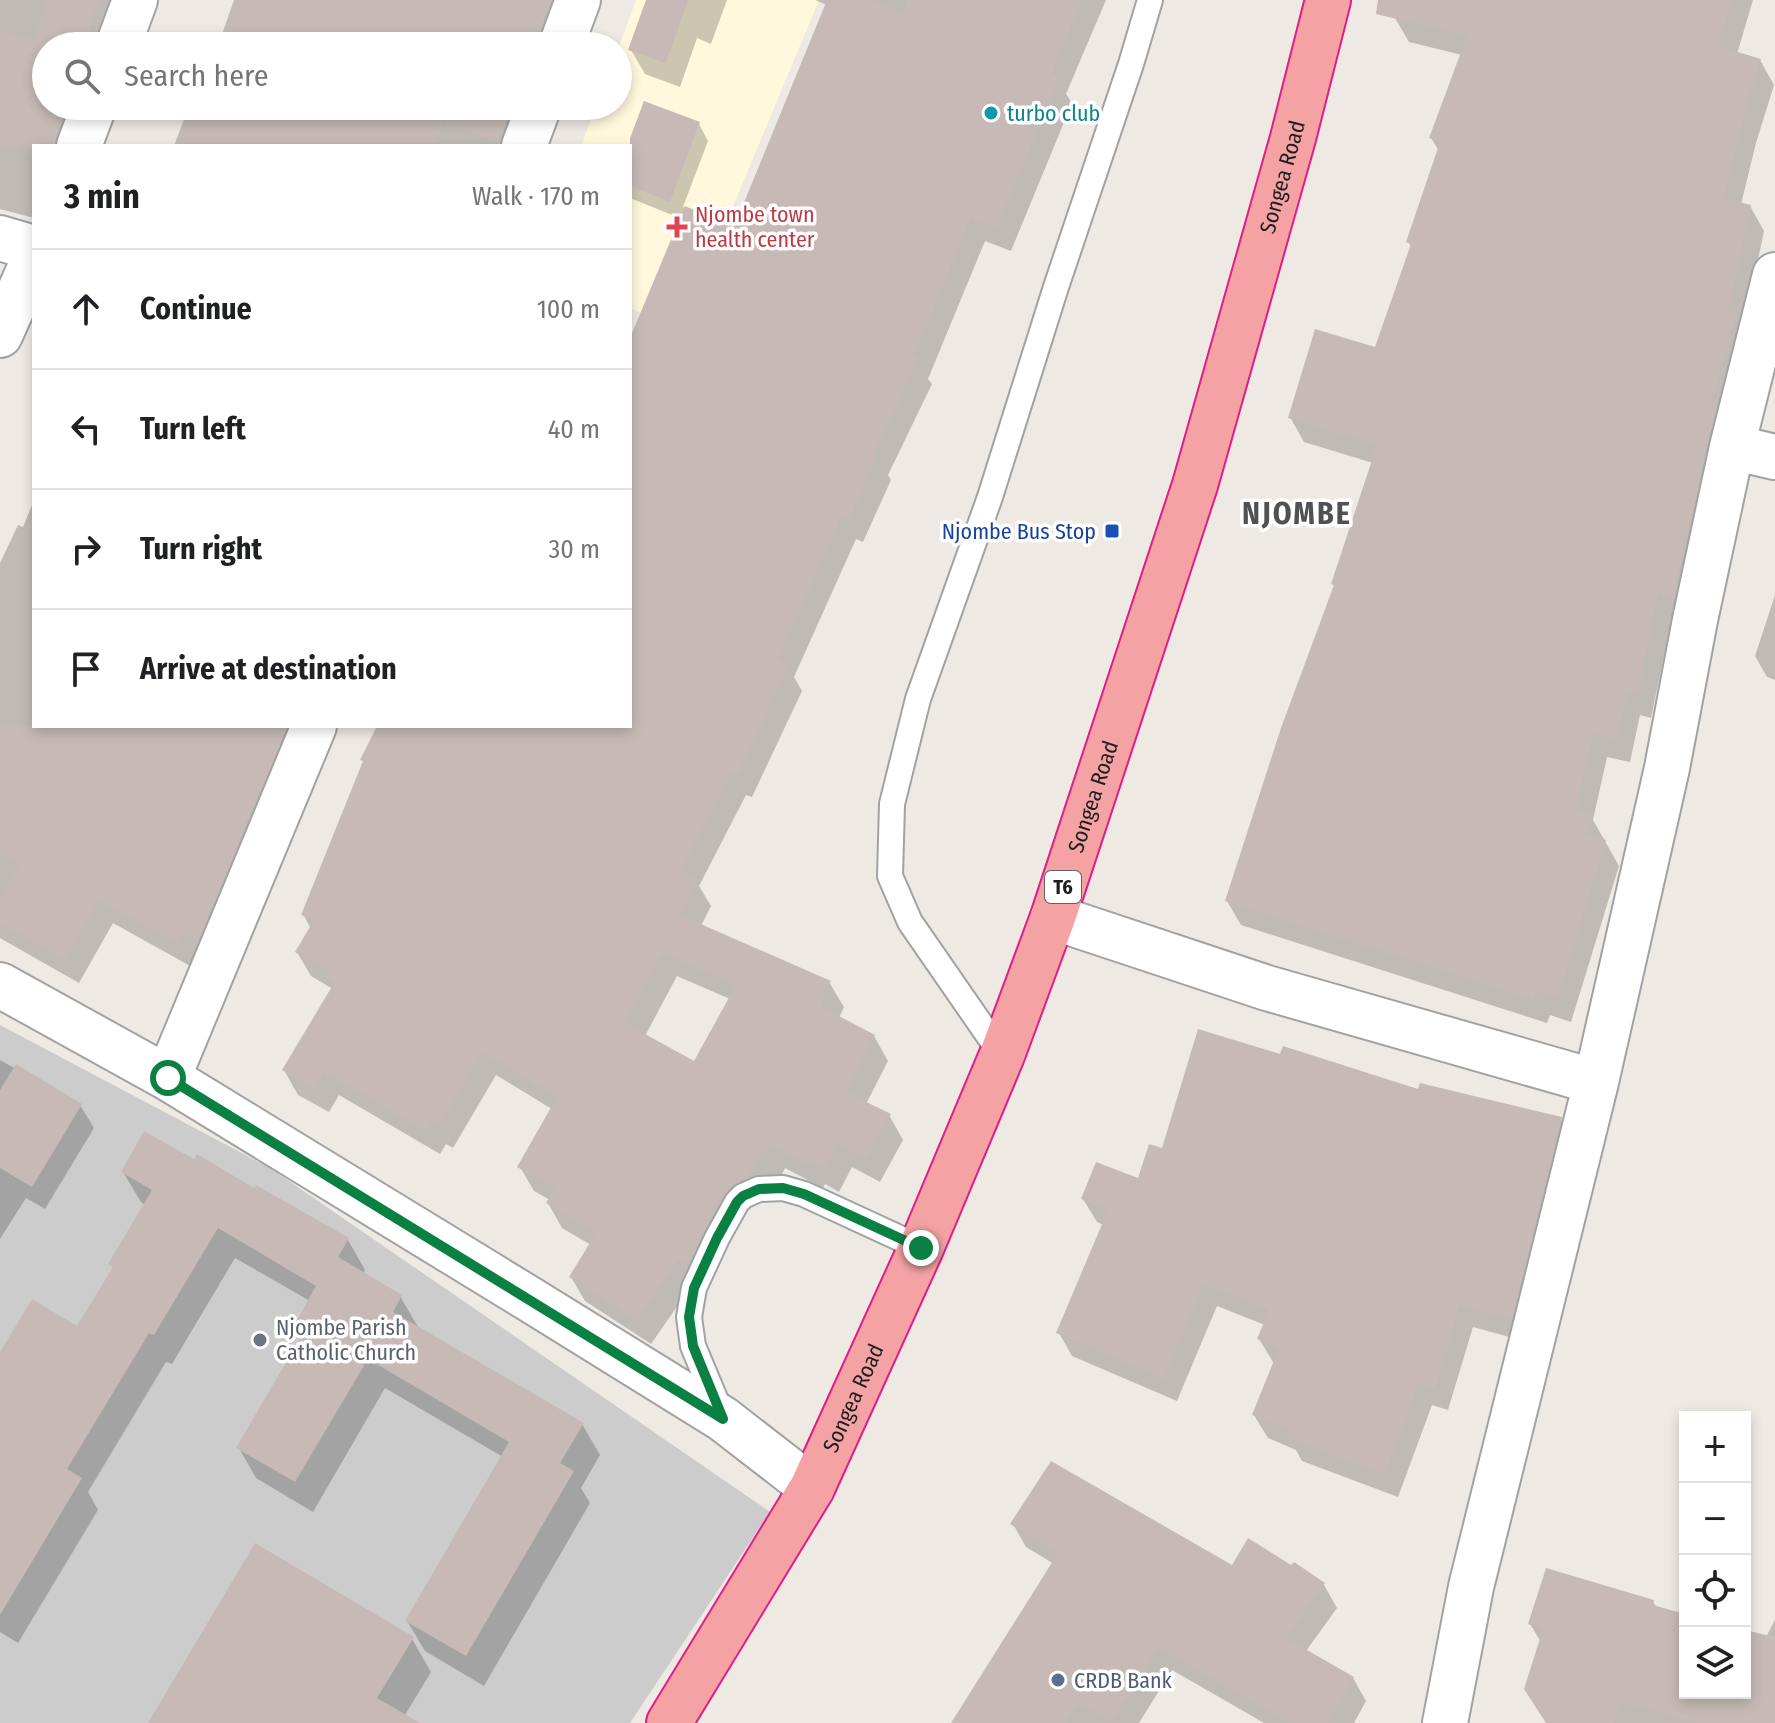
<!DOCTYPE html>
<meta charset="utf-8">
<style>
:root{--surface:#fff;--page:#f6f6f6;--text:#202124;--muted:#757577;--line:#e0e0e0}
body{margin:0;font-family:"Fira Sans Condensed",sans-serif;background:var(--page);color:var(--text)}
.controls{position:absolute;right:24px;bottom:24px;display:grid;overflow:hidden;border-radius:0px;box-shadow:0 4px 12px #0003}
.controls button{width:72px;height:72px;display:grid;place-items:center;padding:0;border:0;border-bottom:2px solid var(--line);background:var(--surface);color:var(--text);font:40px sans-serif}
.stop{position:absolute;width:24px;height:24px;margin:-18px;border:6px solid #0b8043;border-radius:50%;background:#fff}
.stop.end{background:#0b8043;border-color:#fff;box-shadow:0 2px 8px #0008}
.list{margin:0;padding:0;list-style:none}
h2{display:flex;justify-content:space-between;align-items:center;height:104px;margin:0;padding:0 32px;font-size:34px}
h2 small{font-size:26px;font-weight:400;color:var(--muted)}
.list li{display:grid;grid-template-columns:52px 1fr auto;gap:24px;align-items:center;box-sizing:border-box;height:120px;padding:0 32px;border-top:2px solid var(--line)}
.list b{display:block;font-size:30px;white-space:nowrap}
.list em{font-size:26px;font-style:normal;color:var(--muted)}
.icon{flex:none;width:44px;height:44px;fill:none;stroke:currentColor;stroke-width:2;stroke-linecap:round;stroke-linejoin:round}
.map{position:relative;flex:none;width:1775px;height:1723px;overflow:hidden}
.search{position:absolute;background:var(--surface);box-shadow:0 4px 12px #0003;left:32px;top:32px;width:600px;height:88px;display:flex;align-items:center;gap:20px;box-sizing:border-box;padding:0 28px;border-radius:44px;color:var(--muted);font-size:30px}
.panel{position:absolute;background:var(--surface);box-shadow:0 4px 12px #0003;left:32px;top:144px;width:600px;height:584px;border-radius:0px}
.map>svg:first-child{display:block}
.education{fill:#fff8dc}
.religious{fill:#ccc}
.shadow{fill:#0003;fill-rule:evenodd}
.building{fill:#c7bab6;fill-rule:evenodd}
.lines{fill:none;stroke-linecap:round;stroke-linejoin:round}
.service-casing{stroke:#a2a2a2;stroke-width:28}
.minor-casing{stroke:#a2a2a2;stroke-width:48}
.trunk-casing{stroke:#e11d88;stroke-width:48}
.service{stroke:#fff;stroke-width:24}
.minor{stroke:#fff;stroke-width:44}
.trunk{stroke:#f4a2a3;stroke-width:44}
.route{stroke:#0b8043;stroke-width:10}
.culture-dot{fill:#0f9aa8;stroke:#fff;stroke-width:3}
.health-dot{fill:#e0444e;stroke:#fff;stroke-width:3}
.transit-dot{fill:#1a4fb4;stroke:#fff;stroke-width:3}
.worship-dot{fill:#6b7280;stroke:#fff;stroke-width:3}
.service-dot{fill:#5c6f8a;stroke:#fff;stroke-width:3}
.labels{text-anchor:middle;stroke-width:7;stroke-linejoin:round;paint-order:stroke}
.shield{fill:#fff;stroke:#626262;stroke-width:2}
.shield-label{font-size:20px;font-weight:bold;fill:#1e1e1e}
.culture-label{font-size:22px;fill:#0d838f;stroke:#fff;text-anchor:start}
.street-label{font-size:22px;fill:#1e1e1e;stroke:#fff}
.health-label{font-size:22px;fill:#be3a42;stroke:#fff;text-anchor:start}
.transit-label{font-size:22px;fill:#164399;stroke:#fff;text-anchor:end}
.worship-label{font-size:22px;fill:#5b616d;stroke:#fff;text-anchor:start}
.service-label{font-size:22px;fill:#4e5e75;stroke:#fff;text-anchor:start}
.district-label{font-size:30px;font-weight:bold;letter-spacing:2px;fill:#515151;stroke:#fff}
</style>
<div class="map">
<svg width="1775" height="1723" viewBox="0 0 1775 1723">
<rect width="100%" height="100%" fill="#efe9e3"/>
<path class="education" d="M636 0H819L682 329 630 308V146H581L596 106H618V49Z"/>
<path class="religious" d="M0 1025 270 1168 770 1512 630 1723H0Z"/>
<path class="shadow" d="M0 0H122L105 46H46V106H92L75 146H34V218L0 209Z
M237 0H587L557 46H220Z
M647 0H727L711 44 697 38 680 87 645 74 631 50Z
M815 0H1106L1066 94 1072 103 1011 251 985 241 928 379 932 384 888 475 891 480 863 542 856 539 794 677 802 691 752 797 746 795 699 886 711 906 701 926 829 982 844 1007 839 1018 874 1036 888 1061 866 1104 889 1115 903 1140 880 1182 852 1167 839 1192 825 1184 823 1188 785 1168 781 1176 778 1174 760 1202 750 1207 740 1216 651 1344 585 1301 571 1277 591 1245 562 1228 548 1203 550 1200 534 1191 520 1167 552 1109 496 1075 453 1148 446 1144 440 1154 339 1095 329 1112 298 1095 284 1070 333 989 311 976 297 952 311 929 303 914 379 726H630V343L682 219 630 198 629 146 645 103 699 124 708 141 683 207 735 230 827 5ZM677 976 730 999 695 1064 645 1036Z
M1399 0H1753L1737 54 1760 60 1774 85 1756 143 1741 204 1750 206 1764 231 1743 330 1687 621 1672 617 1651 718 1640 715 1630 762 1607 757 1593 820 1619 866 1571 1022 1550 1015 1547 1023 1241 925 1227 901 1335 588 1333 584 1373 463 1304 442 1290 417 1376 350 1412 248 1408 242 1439 151 1431 138 1462 55 1409 42 1395 18Z
M191 106H549L520 146H177Z
M34 500V726H326L192 967 113 923 79 983 0 938V563L18 525 23 527Z
M1775 595V680L1767 677 1755 656Z
M1281 1057 1420 1092 1560 1118 1574 1141 1524 1341 1473 1327 1448 1410 1432 1405 1398 1497 1302 1461 1296 1450 1268 1438 1254 1415 1275 1363 1273 1362 1259 1339 1265 1325 1217 1306 1177 1401 1072 1356 1059 1333 1104 1225 1097 1222 1083 1199 1140 1180 1163 1150Z
M0 1060 80 1105 94 1128 45 1209 26 1198 0 1239Z
M123 1172 348 1240 365 1270 363 1274 400 1296 418 1327 582 1424 600 1455 581 1488 590 1503 484 1686 425 1651 407 1621 503 1457 385 1388 313 1512 256 1478 239 1448 301 1340 294 1329 310 1301 235 1258 172 1364 166 1362 88 1492 98 1510 18 1643 0 1632V1356L78 1329 114 1269 111 1264 145 1205 141 1202Z
M1013 1524 1324 1585 1337 1608 1306 1651 1353 1678 1366 1701 1354 1723H1264L1172 1670 1139 1723H953L1054 1564 1026 1547Z
M1653 1602 1657 1608 1685 1616V1693H1745V1632L1766 1637 1775 1620V1723H1547L1541 1642 1530 1624Z
M412 1639 431 1672 402 1720 404 1723H150Z"/>
<path class="building" d="M48 0H99L83 46H46V106H67L56 137 55 146H0V31L34 40Z
M234 0H551L538 37 537 46H218Z
M646 0H688L666 63 628 50Z
M827 0H870L903 13 908 0H1082L1051 74 1059 77 997 228 971 217 914 356 919 358 874 452 878 454 849 519 842 516 778 659 789 665 738 774 732 771 681 871 698 880 680 915 831 981 820 1006 875 1035 846 1092 891 1114 866 1159 838 1144 825 1169 811 1161 810 1165 771 1145 767 1152 764 1151 747 1178 733 1185 724 1195 703 1232 688 1265 678 1259 637 1321 569 1277 596 1233 546 1203 555 1188 517 1167 557 1097 482 1052 439 1125 432 1121 426 1131 324 1072 314 1089 282 1070 334 983 326 978 329 972 295 952 314 920 301 915 363 761 360 760 377 726H630V338L685 206 734 227ZM663 953 736 985 694 1061 625 1023Z
M1378 0H1732L1718 46 1761 59 1743 117 1723 198 1751 205 1728 312 1736 314 1712 406 1716 407 1673 597 1658 594 1638 694 1627 692 1616 739 1593 733 1576 810 1593 815 1587 834 1606 840 1558 998 1536 992 1534 1000 1225 901 1281 728 1334 585 1331 584 1377 445 1288 418 1315 329 1375 347 1411 244 1406 242 1440 142 1429 138 1467 36 1376 14Z
M644 101 700 122 670 202 630 186V138Z
M189 106H512L501 137 500 144 443 122 434 146H174Z
M0 726H287L198 941 184 933 178 944 99 900 65 960 0 923V899L20 864 0 853Z
M1198 1029 1280 1054 1283 1046 1418 1089 1420 1083 1562 1117 1512 1319 1460 1305 1435 1388 1419 1383 1385 1475 1287 1438 1290 1431 1252 1415 1279 1348 1257 1339 1269 1310 1204 1284 1164 1379 1056 1333 1108 1210 1081 1199 1096 1162 1138 1178 1149 1144 1162 1148Z
M16 1064 82 1104 32 1187 0 1168V1090Z
M144 1131 194 1159 197 1154 254 1188 256 1185 349 1238 338 1257 402 1295 393 1312 584 1423 560 1463 574 1471 466 1656 405 1621 509 1442 368 1359 295 1482 236 1448 302 1335 292 1329 316 1286 218 1228 154 1335 149 1333 67 1469 82 1478 0 1615V1352L32 1299 77 1326 113 1267 108 1264 152 1190 121 1172Z
M1051 1461 1232 1565 1248 1538 1291 1565 1294 1562 1325 1583 1286 1638 1354 1677 1328 1723H1289L1159 1648 1111 1722 1079 1702 1065 1723H951L1058 1553 1010 1524Z
M255 1543 414 1637 377 1698 420 1723H148Z
M1546 1568 1654 1600 1653 1605 1685 1614V1693H1745V1630L1775 1637V1723H1697L1621 1702 1614 1723H1546L1524 1689 1543 1629 1528 1624Z"/>
<g class="lines">
<g class="service-casing">
<path id="service" d="M1002 1055 910 922 890 876 892 804 918 699 990 497 1056 287 1131 64 1150 0
M721 1413 693 1346 689 1317 694 1288 717 1238 737 1202 743 1196 759 1189 783 1188 804 1194 921 1248"/>
</g>
<g class="minor-casing">
<path id="minor" d="M118 46 135 0
M561 46 578 0
M79 146 94 106
M524 146 539 106
M0 238 34 248
M0 335 34 259
M1732 447 1775 457
M1053 917 1267 988 1596 1082
M0 985 168 1078 531 1300 723 1419 812 1488
M168 1078 314 726
M1445 1723 1471 1587 1596 1082 1667 768 1695 620 1732 447 1775 275"/>
</g>
<g class="trunk-casing">
<g id="trunk">
<path id="s1" d="M669 1723 812 1488 921 1248 1002 1055 1053 917 1195 485 1293 138 1328 0"/>
</g>
</g>
<use href="#service" class="service"/>
<use href="#minor" class="minor"/>
<use href="#trunk" class="trunk"/>
</g>
<g class="lines">
<path class="route" d="M168 1078 723 1419 693 1346 689 1317 694 1288 717 1238 737 1202 743 1196 759 1189 783 1188 804 1194 921 1248"/>
</g>
<circle class="culture-dot" cx="991" cy="113" r="8"/>
<path class="health-dot" d="M673 215h8v8h8v8h-8v8h-8v-8h-8v-8h8z"/>
<rect class="transit-dot" x="1104" y="523" width="16" height="16" rx="4"/>
<circle class="worship-dot" cx="260" cy="1340" r="8"/>
<circle class="service-dot" cx="1058" cy="1680" r="8"/>
<g class="labels">
<rect class="shield" x="1045" y="871" width="36" height="32" rx="6"/>
<g class="shield-label">
<text x="1063" y="894">T6</text>
</g>
<g class="culture-label">
<text x="1007" y="121">turbo club</text>
</g>
<g class="street-label">
<text dy="8" stroke="none"><textPath href="#s1" startOffset="1670">Songea Road</textPath></text>
<text dy="8" stroke="none"><textPath href="#s1" startOffset="1022">Songea Road</textPath></text>
<text dy="8" stroke="none"><textPath href="#s1" startOffset="374">Songea Road</textPath></text>
</g>
<g class="health-label">
<text x="695" y="222">Njombe town<tspan x="695" dy="25">health center</tspan></text>
</g>
<g class="transit-label">
<text x="1096" y="539">Njombe Bus Stop</text>
</g>
<g class="worship-label">
<text x="276" y="1335">Njombe Parish<tspan x="276" dy="25">Catholic Church</tspan></text>
</g>
<g class="service-label">
<text x="1074" y="1688">CRDB Bank</text>
</g>
<g class="district-label">
<text x="1297" y="524">NJOMBE</text>
</g>
</g>
</svg>
<div class="controls">
<button>+</button>
<button>−</button>
<button><svg class="icon" aria-label="locate" viewBox="0 0 24 24"><circle cx="12" cy="12" r="6"/><path d="M12 2v4M12 18v4M2 12h4M18 12h4"/></svg></button>
<button><svg class="icon" aria-label="layers" viewBox="0 0 24 24"><path d="M12 4l9 5-9 5-9-5zM3 14l9 5 9-5"/></svg></button>
</div>
<div class="stop" style="left:168px;top:1078px"></div>
<div class="stop end" style="left:921px;top:1248px"></div>
<div class="search"><svg class="icon" aria-label="search" viewBox="0 0 24 24"><circle cx="10" cy="10" r="6"/><path d="M15 15l6 6"/></svg>Search here</div>
<section class="panel">
<h2>3 min<small>Walk · 170 m</small></h2>
<ul class="list">
<li><svg class="icon" aria-label="ahead" viewBox="0 0 24 24"><path d="M12 20V5M6 11l6-6 6 6"/></svg><div><b>Continue</b></div><em>100 m</em></li>
<li><svg class="icon" aria-label="left" viewBox="0 0 24 24"><path d="M17 20v-9H6M10 6l-5 5 5 5"/></svg><div><b>Turn left</b></div><em>40 m</em></li>
<li><svg class="icon" aria-label="right" viewBox="0 0 24 24"><path d="M7 20v-9h11M14 6l5 5-5 5"/></svg><div><b>Turn right</b></div><em>30 m</em></li>
<li><svg class="icon" aria-label="arrive" viewBox="0 0 24 24"><path d="M6 21V4h12l-3 4 3 4H6"/></svg><div><b>Arrive at destination</b></div></li>
</ul>
</section>
</div>
